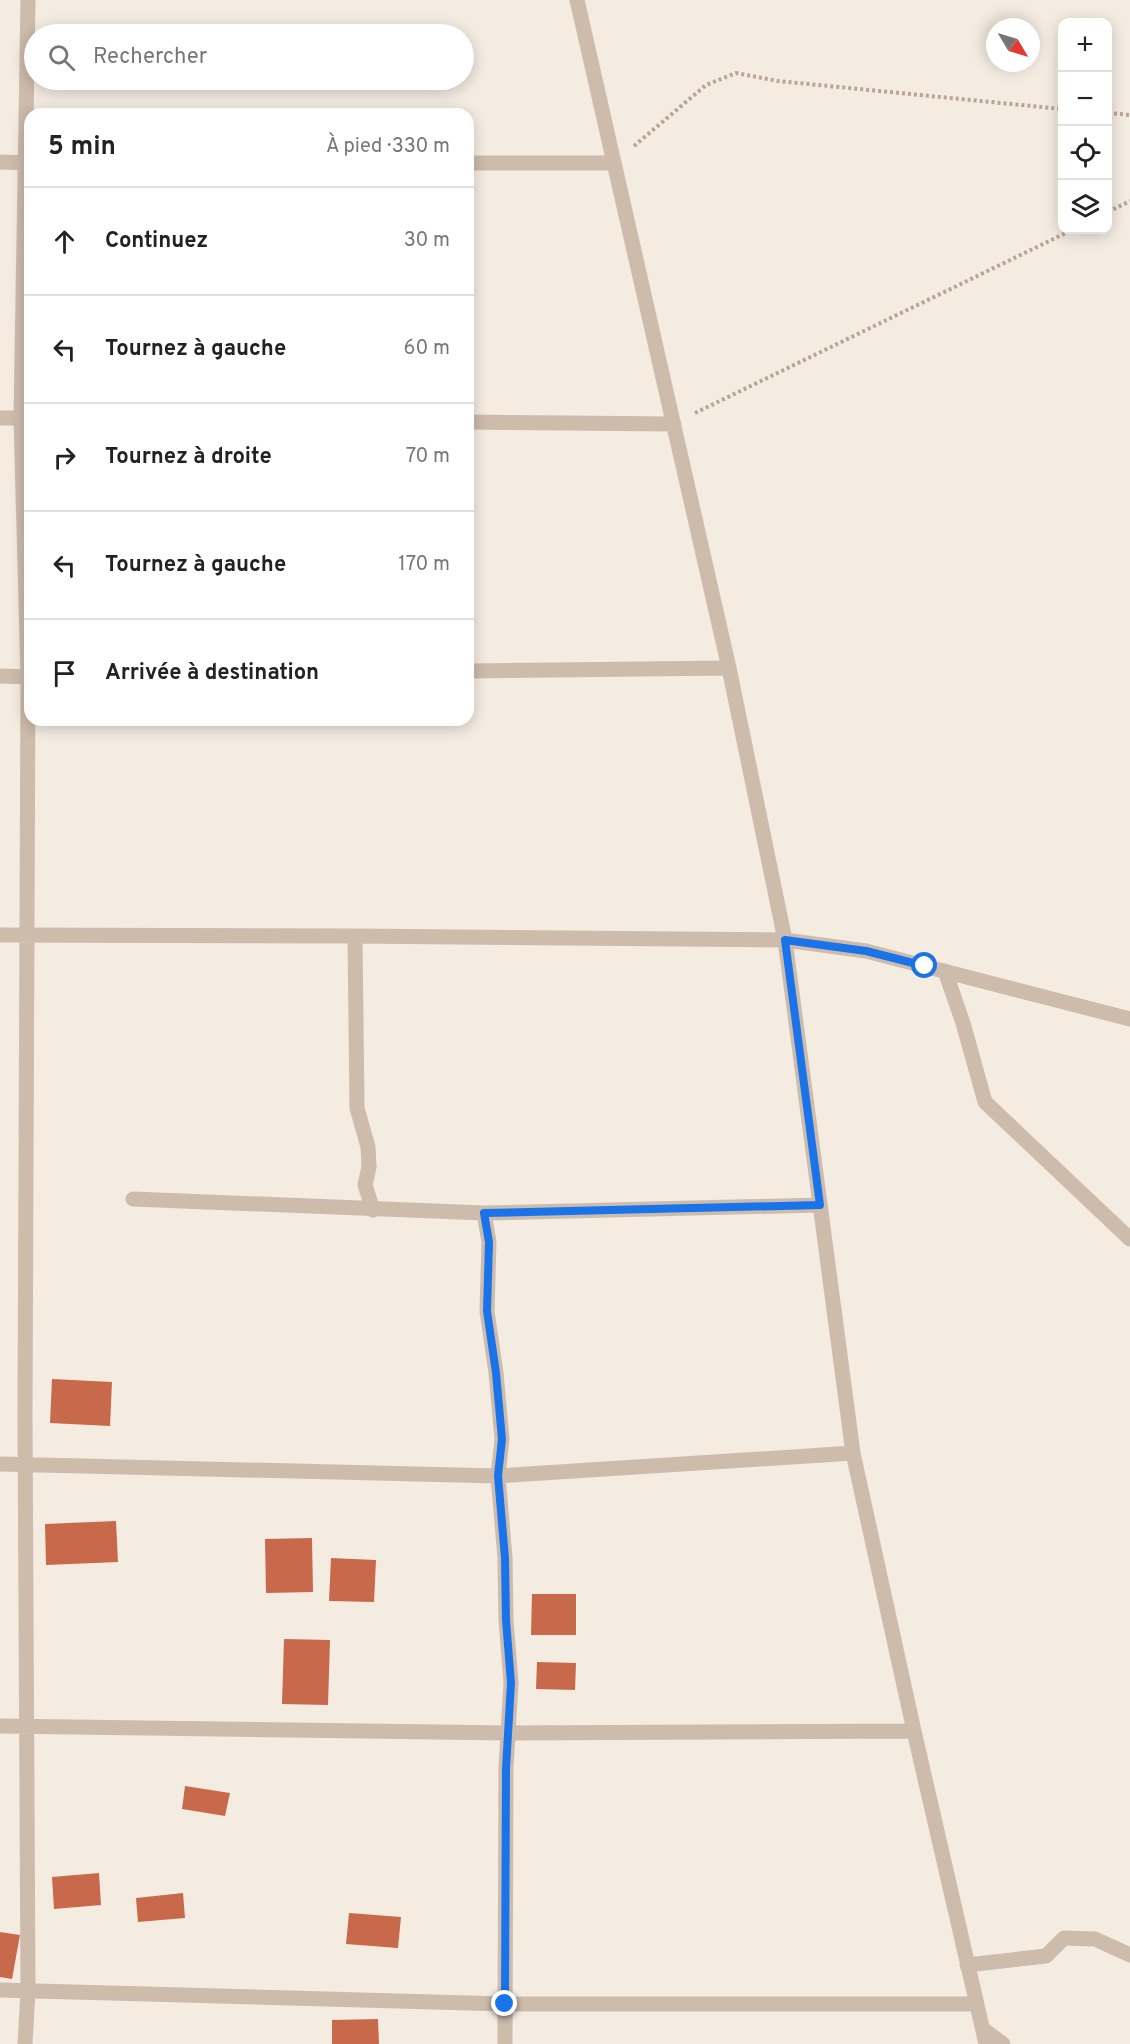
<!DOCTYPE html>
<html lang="fr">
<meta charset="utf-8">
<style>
:root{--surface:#fff;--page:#f2f2f2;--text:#222;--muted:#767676;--line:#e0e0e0}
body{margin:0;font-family:Overpass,sans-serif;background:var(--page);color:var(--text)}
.controls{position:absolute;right:18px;top:18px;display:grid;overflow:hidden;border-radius:12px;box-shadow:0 3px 15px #0003}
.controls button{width:54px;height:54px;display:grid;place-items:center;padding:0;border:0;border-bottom:2px solid var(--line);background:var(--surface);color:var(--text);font:30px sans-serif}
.compass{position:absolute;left:986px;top:18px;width:54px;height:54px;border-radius:50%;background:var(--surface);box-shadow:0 3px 15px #0003;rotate:128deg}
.stop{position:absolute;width:18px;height:18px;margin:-14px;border:4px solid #1a73e8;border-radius:50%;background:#fff}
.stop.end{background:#1a73e8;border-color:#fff;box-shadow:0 2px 6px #0008}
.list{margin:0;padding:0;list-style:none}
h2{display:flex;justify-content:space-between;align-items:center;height:78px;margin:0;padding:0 24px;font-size:26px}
h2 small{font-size:20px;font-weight:400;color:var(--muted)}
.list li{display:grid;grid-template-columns:39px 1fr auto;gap:18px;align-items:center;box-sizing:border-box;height:108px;padding:0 24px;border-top:2px solid var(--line)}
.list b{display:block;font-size:22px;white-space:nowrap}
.list em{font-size:20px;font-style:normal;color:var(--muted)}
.icon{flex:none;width:33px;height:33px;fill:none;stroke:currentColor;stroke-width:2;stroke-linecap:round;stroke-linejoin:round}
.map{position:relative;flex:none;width:1130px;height:2044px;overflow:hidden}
.search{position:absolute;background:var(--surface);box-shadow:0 3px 15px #0003;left:24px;top:24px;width:450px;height:66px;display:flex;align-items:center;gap:15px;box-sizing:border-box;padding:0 21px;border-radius:33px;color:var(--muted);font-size:22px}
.panel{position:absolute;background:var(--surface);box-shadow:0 3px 15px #0003;left:24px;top:108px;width:450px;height:618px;border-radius:18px}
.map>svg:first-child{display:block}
.building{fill:#c8694b}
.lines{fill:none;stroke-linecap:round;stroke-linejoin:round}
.path{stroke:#b9a596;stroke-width:4;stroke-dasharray:3 3;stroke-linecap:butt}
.minor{stroke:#cdbbac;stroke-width:15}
.route{stroke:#1a73e8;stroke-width:8}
</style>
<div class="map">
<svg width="1130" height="2044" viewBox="0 0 1130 2044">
<rect width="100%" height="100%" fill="#f4ebe1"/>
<path class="building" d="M52 1379 112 1382 110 1426 50 1423Z
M116 1521 118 1562 46 1565 45 1524Z
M312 1538 313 1592 266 1593 265 1539Z
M331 1558 376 1560 374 1602 329 1601Z
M532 1594H576V1635H531Z
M284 1639 330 1640 328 1705 282 1704Z
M537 1662 576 1663 575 1690 536 1689Z
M185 1786 230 1793 225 1816 182 1809Z
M99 1873 101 1905 54 1909 52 1877Z
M183 1893 185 1918 138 1922 136 1898Z
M349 1913 401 1917 398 1948 346 1944Z
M0 1932 20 1935 12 1979 0 1977Z
M378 2019 379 2044H332V2020Z"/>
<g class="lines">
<path class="path" d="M1108 113 1130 115
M634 146 706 85 736 73 778 81 1062 109
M1108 212 1130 201
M695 413 1072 230"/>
<path class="minor" d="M577 0 729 668 785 940 853 1453 914 1731 986 2044
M0 162 30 163
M468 163H614
M0 418H30
M468 422 674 424
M468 671 729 668
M0 676 30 677
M0 935 355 936 785 940 866 951 1130 1019
M355 936 357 1108 368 1147 369 1167 365 1185 373 1210
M945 971 963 1023 985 1102 1130 1239
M133 1199 484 1213 820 1205
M484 1213 489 1242 487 1311 496 1373 502 1439 498 1476 505 1558 506 1620 511 1683 506 1768 505 2044
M0 1464 498 1476 853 1453
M0 1726 509 1733 914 1731
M967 1965 1046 1956 1064 1938 1095 1939 1130 1955
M0 1990 505 2004H976
M983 2029 1003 2044
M25 2044 28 1991 25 1416 28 677 21 418 28 0"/>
</g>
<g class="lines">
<path class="route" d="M505 2004 506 1768 511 1683 506 1620 505 1558 498 1476 502 1439 496 1373 487 1311 489 1242 484 1213 820 1205 785 940 866 951 925 966"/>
</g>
</svg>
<div class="controls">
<button>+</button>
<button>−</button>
<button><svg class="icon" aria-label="locate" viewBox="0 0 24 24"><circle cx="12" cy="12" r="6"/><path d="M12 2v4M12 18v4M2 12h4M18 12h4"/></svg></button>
<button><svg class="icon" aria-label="layers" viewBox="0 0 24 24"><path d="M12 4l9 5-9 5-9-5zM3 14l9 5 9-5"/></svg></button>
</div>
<svg class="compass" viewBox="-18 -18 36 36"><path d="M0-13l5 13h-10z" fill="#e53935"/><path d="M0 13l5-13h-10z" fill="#767676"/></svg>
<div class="stop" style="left:925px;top:966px"></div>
<div class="stop end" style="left:505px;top:2004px"></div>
<div class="search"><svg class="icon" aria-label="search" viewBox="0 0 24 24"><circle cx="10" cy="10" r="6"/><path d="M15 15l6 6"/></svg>Rechercher</div>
<section class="panel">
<h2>5 min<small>À pied · 330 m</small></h2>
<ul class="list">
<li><svg class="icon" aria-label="ahead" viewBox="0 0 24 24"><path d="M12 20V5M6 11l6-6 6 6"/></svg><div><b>Continuez</b></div><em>30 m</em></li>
<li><svg class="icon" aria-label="left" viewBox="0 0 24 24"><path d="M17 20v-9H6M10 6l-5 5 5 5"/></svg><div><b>Tournez à gauche</b></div><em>60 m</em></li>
<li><svg class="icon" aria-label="right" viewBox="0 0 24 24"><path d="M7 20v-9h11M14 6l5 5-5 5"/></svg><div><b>Tournez à droite</b></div><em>70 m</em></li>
<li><svg class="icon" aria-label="left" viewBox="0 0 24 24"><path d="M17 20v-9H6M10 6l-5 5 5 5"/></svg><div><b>Tournez à gauche</b></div><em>170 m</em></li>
<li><svg class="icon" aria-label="arrive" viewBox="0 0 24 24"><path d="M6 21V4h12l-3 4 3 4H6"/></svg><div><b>Arrivée à destination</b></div></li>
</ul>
</section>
</div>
